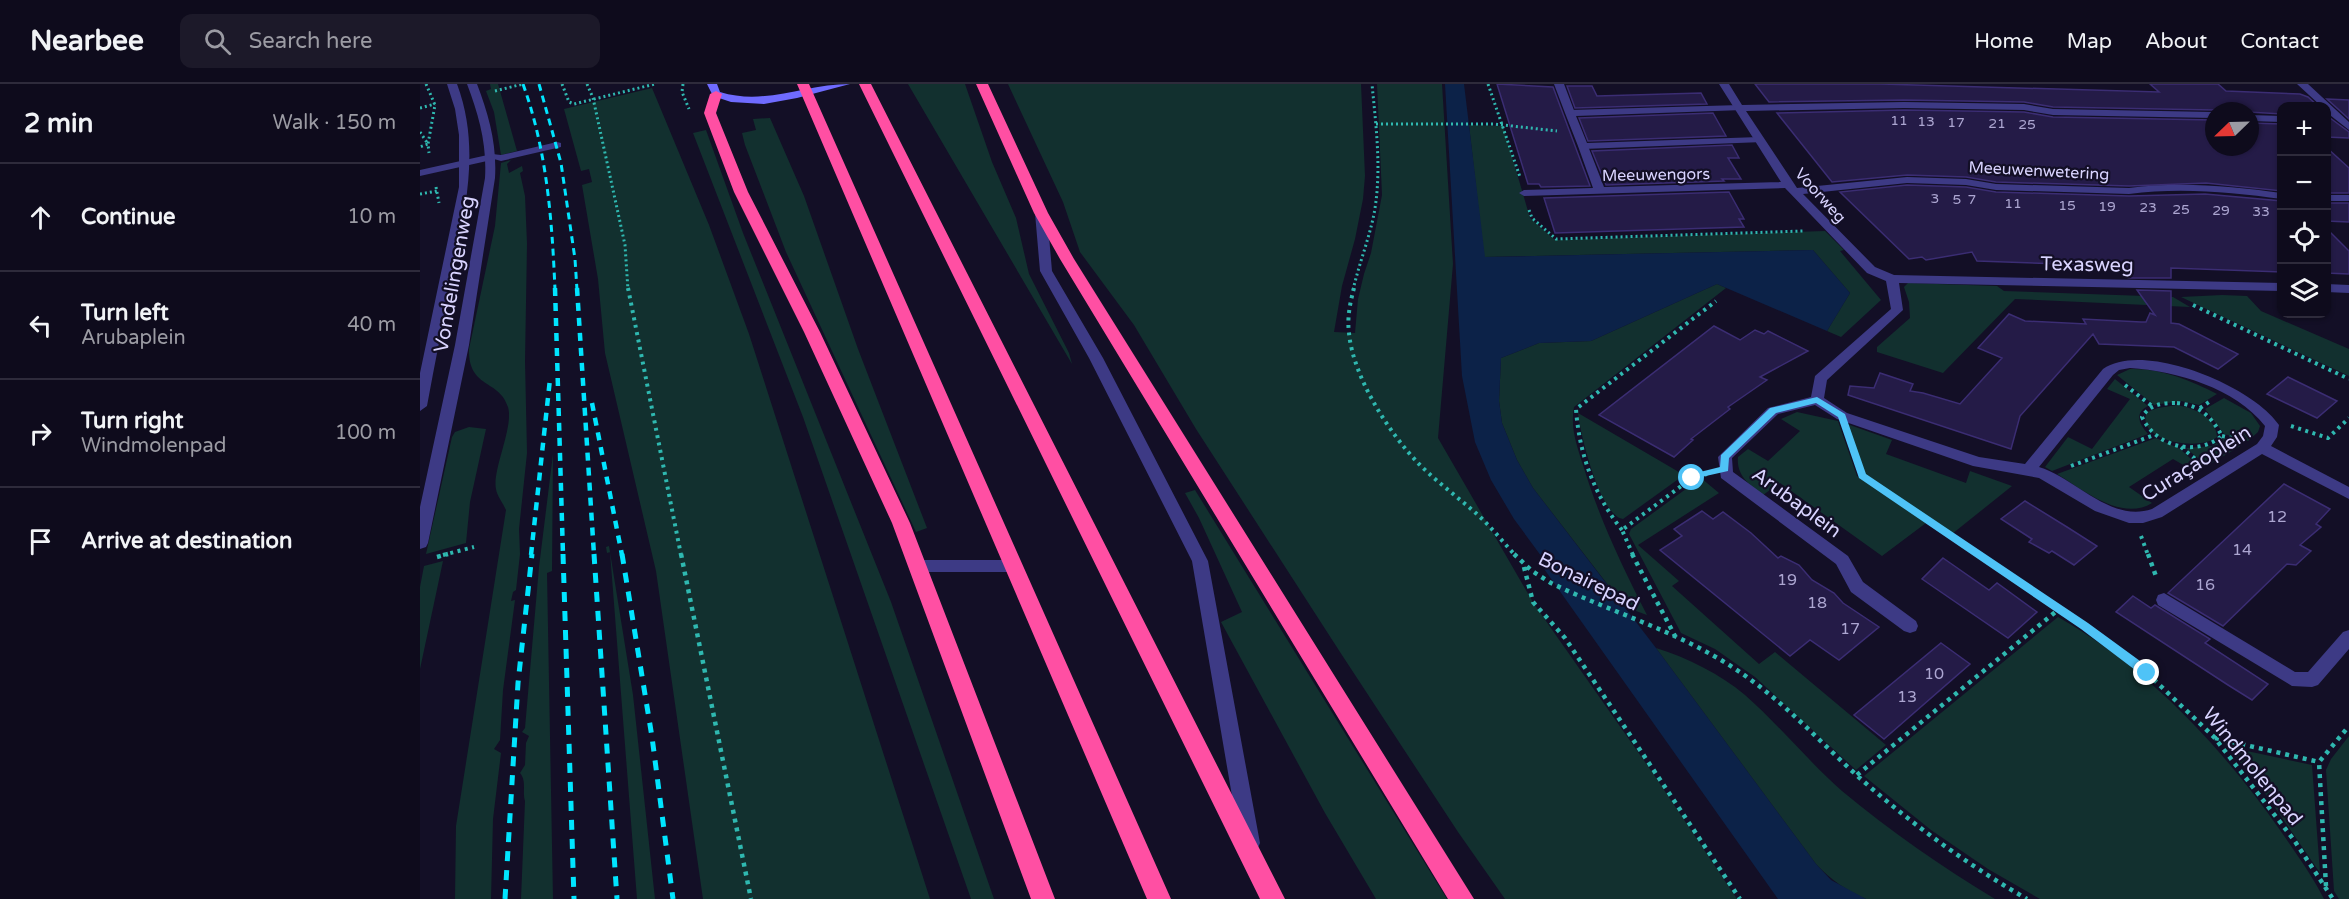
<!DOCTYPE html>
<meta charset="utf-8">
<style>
:root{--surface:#0e0b1c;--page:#1c1929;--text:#f1f3f6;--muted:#9b9ba3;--line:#2e2b3b}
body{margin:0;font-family:"Varela Round",sans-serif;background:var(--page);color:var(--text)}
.controls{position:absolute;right:18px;top:18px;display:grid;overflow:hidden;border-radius:12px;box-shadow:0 2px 4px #0004}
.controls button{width:54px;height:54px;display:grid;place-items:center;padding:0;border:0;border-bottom:2px solid var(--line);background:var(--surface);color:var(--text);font:30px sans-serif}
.compass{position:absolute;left:1785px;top:18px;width:54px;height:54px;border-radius:50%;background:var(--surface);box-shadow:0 2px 4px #0004;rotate:247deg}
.stop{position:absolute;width:18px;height:18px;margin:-14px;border:4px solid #4fc3f7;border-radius:50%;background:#fff}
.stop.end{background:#4fc3f7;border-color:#fff;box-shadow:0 2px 6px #0008}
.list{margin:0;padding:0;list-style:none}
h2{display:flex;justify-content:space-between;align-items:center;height:78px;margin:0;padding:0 24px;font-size:26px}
h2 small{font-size:20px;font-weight:400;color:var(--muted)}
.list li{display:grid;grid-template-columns:39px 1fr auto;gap:18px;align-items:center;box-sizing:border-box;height:108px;padding:0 24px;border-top:2px solid var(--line)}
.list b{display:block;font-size:22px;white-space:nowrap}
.list p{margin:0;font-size:20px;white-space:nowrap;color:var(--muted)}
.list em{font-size:20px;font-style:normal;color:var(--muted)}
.icon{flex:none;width:33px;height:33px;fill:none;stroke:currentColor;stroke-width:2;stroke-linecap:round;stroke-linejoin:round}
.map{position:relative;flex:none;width:1929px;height:815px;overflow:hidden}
header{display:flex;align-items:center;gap:36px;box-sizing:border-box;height:84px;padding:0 30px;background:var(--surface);border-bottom:2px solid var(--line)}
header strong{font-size:28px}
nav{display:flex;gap:33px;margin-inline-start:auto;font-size:21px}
.search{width:420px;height:54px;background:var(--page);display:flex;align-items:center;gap:15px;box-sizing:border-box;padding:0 21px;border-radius:12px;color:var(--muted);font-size:22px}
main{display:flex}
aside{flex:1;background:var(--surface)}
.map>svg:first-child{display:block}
.green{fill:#12302f}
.water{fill:#0c2248}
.building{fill:#241b47;stroke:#3b2d73;stroke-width:1.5}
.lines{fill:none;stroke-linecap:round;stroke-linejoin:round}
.path-far2{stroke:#2fb8b0;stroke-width:3;stroke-dasharray:2 3;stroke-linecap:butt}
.path-far1{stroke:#2fb8b0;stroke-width:4;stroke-dasharray:3 4.5;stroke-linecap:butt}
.path{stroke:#2fb8b0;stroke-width:4.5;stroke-dasharray:4 5;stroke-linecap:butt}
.service{fill:#3d3a85;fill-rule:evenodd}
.pedestrian{fill:#3d3a85;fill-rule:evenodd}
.minor{fill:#3d3a85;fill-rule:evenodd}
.tertiary{fill:#3d3a85;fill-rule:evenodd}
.secondary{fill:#6f6bff;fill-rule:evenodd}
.motorway{fill:#ff4fa3;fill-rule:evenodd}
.rail-far2{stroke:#00e5ff;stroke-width:3;stroke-dasharray:7 5;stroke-linecap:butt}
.rail-far1{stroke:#00e5ff;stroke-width:4.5;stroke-dasharray:8 7;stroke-linecap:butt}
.rail{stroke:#00e5ff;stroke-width:5;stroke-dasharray:10 9;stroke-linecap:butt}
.route{fill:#4fc3f7}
.labels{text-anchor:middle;stroke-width:4.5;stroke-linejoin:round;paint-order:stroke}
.far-number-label{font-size:14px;fill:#aca6d1}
.far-street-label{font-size:16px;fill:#d9d4ff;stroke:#130f26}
.number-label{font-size:16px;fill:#aca6d1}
.street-label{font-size:20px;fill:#d9d4ff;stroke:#130f26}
</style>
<header>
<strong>Nearbee</strong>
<div class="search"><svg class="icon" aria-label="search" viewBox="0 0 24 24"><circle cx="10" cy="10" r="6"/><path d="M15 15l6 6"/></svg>Search here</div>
<nav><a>Home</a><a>Map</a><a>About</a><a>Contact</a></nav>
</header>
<main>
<aside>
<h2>2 min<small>Walk · 150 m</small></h2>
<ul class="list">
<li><svg class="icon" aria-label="ahead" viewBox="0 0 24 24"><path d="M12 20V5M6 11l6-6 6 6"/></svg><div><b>Continue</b></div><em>10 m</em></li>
<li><svg class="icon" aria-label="left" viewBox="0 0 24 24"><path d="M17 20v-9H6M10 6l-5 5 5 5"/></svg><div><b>Turn left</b><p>Arubaplein</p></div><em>40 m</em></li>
<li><svg class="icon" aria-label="right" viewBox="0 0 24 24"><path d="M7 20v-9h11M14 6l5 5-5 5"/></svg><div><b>Turn right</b><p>Windmolenpad</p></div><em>100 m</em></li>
<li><svg class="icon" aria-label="arrive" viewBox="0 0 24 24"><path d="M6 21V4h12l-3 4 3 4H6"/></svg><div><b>Arrive at destination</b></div></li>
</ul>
</aside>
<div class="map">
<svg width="1929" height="815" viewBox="0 0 1929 815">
<rect width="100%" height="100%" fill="#130f26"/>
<path class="green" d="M70 0H78L97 67 81 71 74 28 66 7 71 5Z
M488 0H545L572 78 596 134 609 190 649 269 652 280Z
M588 0H941L945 92 943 115 935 155 922 202 914 248 935 249 938 215 944 190 951 169 962 111 957 0H1022L1033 180 1018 354 1114 520 1232 688 1317 815H1085L1038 748 920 568 776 345 714 241 660 168 643 118Z
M232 4 289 141 329 250 510 815H283L236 487 185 269 178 195 162 101 172 98 169 85 161 87 144 25Z
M350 34 384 112 438 265 507 444 496 448 366 168 325 61 322 49 336 46 333 35Z
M1049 41 1083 42 1110 134 1135 156 1405 147 1424 166 1420 167 1461 216 1421 253 1407 247 1430 209 1393 166 1064 173Z
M286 46 323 149 471 518 574 815H551L383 333 273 49Z
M91 76 87 80 89 89 102 82 103 87 100 89 105 112 107 160 105 277 107 369 99 445 100 470 96 506 93 508 91 517 95 516 83 606 80 656 74 665 81 669 73 735 71 815H35L36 742 86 426C83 419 77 412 76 405 72 386 94 343 88 323 79 295 48 305 49 265L75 142 81 79Z
M1488 199 1577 202 1584 207 1753 213 1770 223 1595 215 1523 289 1457 268V263L1490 234 1489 218 1484 203Z
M1297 200 1306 204 1154 323C1150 344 1157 362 1163 381 1179 434 1202 482 1227 531L1205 523 1113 404 1097 376 1082 339 1079 317 1081 274 1119 259 1171 257Z
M1802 211 1827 212 1841 227 1929 265V292L1761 213Z
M1710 285C1741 284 1770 296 1797 310L1779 321 1761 317 1734 321 1697 291Z
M1695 295 1728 322C1714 329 1719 340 1728 350L1632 387 1625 383 1648 353 1672 365 1710 315 1687 305Z
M1804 314 1831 329 1840 342 1838 348 1828 357 1804 350 1785 325Z
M1757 321C1774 324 1796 333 1797 353 1780 368 1714 357 1727 328L1738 324Z
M1377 328 1418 337 1437 392 1506 439 1462 472 1360 399 1343 411C1330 401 1316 392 1318 373L1328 365 1348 377 1380 347 1361 335Z
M1158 329 1264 391 1203 435C1180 432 1160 350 1158 329Z
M1427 340 1472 356 1466 370 1546 399 1550 387 1592 402 1532 450 1445 391Z
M49 343 66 345 50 418 46 459 6 470 32 353 35 348Z
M1736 354 1760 365 1782 385 1777 389 1753 375 1709 403 1732 419C1702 438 1663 406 1637 390Z
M1805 354 1822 361 1787 382 1766 364 1792 362Z
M133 370 132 487 127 489 133 815H101L105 717C102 708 107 697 100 689L105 681 106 659 109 652 102 648 105 644 119 483Z
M1281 394 1299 409 1218 461 1259 497 1252 502 1339 580 1355 568 1466 661 1436 686 1335 593 1295 565 1261 549 1209 450 1211 445Z
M775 406 1027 815H956L905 729 801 538 822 528 779 434 765 409Z
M189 462 213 611 235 815H217L190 468 187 469 186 463Z
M23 477 0 585V503L4 482Z
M1638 533C1729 585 1800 661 1860 746 1875 768 1892 791 1904 815H1620L1568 785 1511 746 1444 692Z
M1236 564C1268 574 1300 590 1325 611 1359 641 1388 677 1422 707 1470 747 1522 783 1575 815H1446C1426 806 1411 796 1396 780Z
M1929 652V815H1919L1914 807 1906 686 1911 675Z
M1808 663 1892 681 1900 789 1847 712Z"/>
<path class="water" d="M1025 0H1044L1065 173 1393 166 1430 209 1407 247 1297 200 1171 257 1119 259 1081 274 1079 317 1082 339 1097 376 1113 404 1236 564 1396 780 1411 796 1446 815H1358L1122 482 1127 480 1094 435 1071 396 1055 358 1042 292Z"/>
<path class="building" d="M1077 0 1133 3 1170 102 1121 103 1119 100H1108Z
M1335 0H1461L1739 8 1730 0H1798L1806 7 1880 10 1888 13 1898 22H1862V30L1794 26 1633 23 1604 18 1484 16 1349 18Z
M1147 2H1172L1177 12 1281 9 1287 20 1155 24Z
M1907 15 1929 16V35Z
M1484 26 1604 28 1633 33 1794 36V63H1830V39L1862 40V107L1786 99 1709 102 1576 98 1546 93 1487 91 1412 98 1357 29Z
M1293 29 1306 52 1168 57 1159 34Z
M1906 31 1929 48V54L1906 53Z
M1312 61 1319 74H1308L1321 95H1302L1304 97 1186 101 1172 67Z
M1906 63 1929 84V109H1906Z
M1487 101 1546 103 1576 108 1709 112 1785 110 1862 117V188L1751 184V194H1708L1700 182 1557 177 1552 168 1506 176 1502 173 1489 175 1420 108Z
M1309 108 1324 135H1319L1324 143 1135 149 1124 114Z
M1906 119H1929V138L1906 137Z
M1906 144 1929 167V190L1906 189Z
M1717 206 1751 207V239L1759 240 1818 270 1798 285 1754 263 1679 260 1673 250 1600 332 1591 365 1428 311 1430 302 1454 304 1460 289 1493 300 1490 307 1503 309 1540 320 1582 274 1558 264 1589 230 1605 237 1666 240 1663 235 1721 238H1726L1730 229 1735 231Z
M1294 242 1320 256 1335 246 1344 250 1348 247 1388 267 1340 293 1347 296 1308 323 1310 325 1271 355 1273 356 1254 373 1179 331Z
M1868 293 1917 317 1897 334 1847 310Z
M1864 400 1910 425 1896 440 1901 443 1880 461 1891 467 1876 481 1867 480 1803 542 1748 509Z
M1605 417 1647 443 1677 462 1654 481 1632 467 1629 469 1609 458 1612 455 1581 435Z
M1282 427 1293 435 1303 428 1331 449 1358 474 1361 472 1379 481 1392 496 1414 509 1423 519 1459 543 1419 576 1390 556 1370 572 1240 466 1262 452 1254 445Z
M1523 474 1569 506 1577 499 1617 528 1588 554 1502 495Z
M1713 512 1731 524 1735 521 1790 555 1785 559 1848 600 1832 616 1808 601 1696 528Z
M1521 559 1550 580 1464 655 1434 631Z"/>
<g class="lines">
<path class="path-far2" d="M6 0 15 21 8 60 9 69
M142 0 149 18 154 20 235 0
M167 0 173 14 205 161 208 206
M263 0 262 8 269 25
M1068 0 1100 93
M75 7 103 0
M0 24 15 20
M956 40H1074L1137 47
M0 48 8 60 0 63
M16 103 19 119
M0 110 17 107
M1109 126 1112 134 1136 155 1384 147
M933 206C939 180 949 155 954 130 962 87 956 43 952 0"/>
<path class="path-far1" d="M208 204 261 471
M934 204C930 219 927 234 929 249 933 293 969 349 999 380 1018 399 1039 414 1058 431 1072 444 1083 458 1095 471
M1773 221 1929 295
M1705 301 1732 322
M1757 319C1779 321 1791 332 1802 352 1776 373 1736 363 1722 333 1730 320 1742 319 1757 319Z
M1780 324 1789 318
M1871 342 1908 354 1929 334
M1802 352 1816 355
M1429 354 1442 391 1560 471
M1761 363 1779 378
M1651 382 1734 351
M1202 446C1174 411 1159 369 1156 325L1296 217
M1721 452 1728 471
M23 471 54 463
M1213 471 1202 446 1272 394 1287 390"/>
<path class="path" d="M261 470 331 815
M1094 470 1112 487 1131 499C1197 531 1271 551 1331 596 1371 625 1405 663 1442 696 1493 741 1548 781 1607 815
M1212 470 1256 554
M1558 470 1664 542 1727 589 1794 653 1874 756 1913 815
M1728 470 1737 495
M17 473 28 470
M1104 483 1113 518 1145 554 1320 815
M1795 654 1899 678
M1437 691 1639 525
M1906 802 1899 678 1929 642"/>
<path class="service" d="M137 58 141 59V63L81 77 67 73 72 70 81 71Z
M621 126 627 129 632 187 683 274 788 477 840 759 837 766 830 768 823 766 820 759 772 477 669 274 620 187 615 129Z
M498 476H593L599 478 601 482 599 486 593 488H498L492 486 490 482 492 478Z"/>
<path class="pedestrian" d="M1320 21 1323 22V26L1156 32 1167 59 1339 53 1344 56 1343 58 1163 65 1158 62 1145 29 1150 26Z"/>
<path class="minor" d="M1134 0H1144L1155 29 1153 31 1145 29Z
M1299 0H1309L1322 21 1484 18 1604 20 1633 25 1794 28V34L1633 31 1604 26 1484 24 1326 27 1377 104 1487 93 1546 95 1576 100 1709 104C1759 97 1812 102 1862 109V115C1812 108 1759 103 1709 110L1576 106 1546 101 1487 99 1383 110 1455 183 1474 191 1862 199V207L1479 199 1483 226 1407 296 1404 314 1427 329 1559 373 1605 380 1683 285C1724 256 1834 303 1859 341L1857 353 1851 362 1929 403V415L1842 370 1742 433 1723 439H1709L1675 427 1619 394 1553 382 1417 335 1395 321 1358 330 1312 374 1313 388 1428 472 1443 498 1496 537 1498 542 1496 547 1490 549 1484 547 1431 508 1416 480 1301 394 1298 373 1348 324 1391 313 1395 292 1471 225 1466 197 1447 189 1365 104 1104 112 1099 109 1104 106 1173 104 1158 62 1163 59 1168 62 1184 103 1361 98ZM1710 284C1757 287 1815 304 1845 342L1843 352 1837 360 1732 425C1690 439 1656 394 1619 383L1693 291 1699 286Z
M1877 0H1888L1929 38V46L1906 28V22H1901Z
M1830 31 1862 32V38L1830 37Z
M72 70 76 71V75L0 92V86Z
M1906 111H1929V117H1906Z
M1906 200 1929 201V209L1906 208Z
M1744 509 1875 588H1888L1923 548 1929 546V565L1898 601 1892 603 1872 602 1738 521 1736 516 1738 511Z"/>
<path class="tertiary" d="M27 0H37C61 64 45 126 32 191 24 234 15 278 7 322L0 327V289L39 103V51L35 25Z
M47 0H57C69 32 77 60 75 94L49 261 8 459 6 463 0 465V423L35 261 65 94C67 60 59 32 47 0Z"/>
<path class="secondary" d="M287 0H297L300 8C345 22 385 0 430 0L377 14 344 20 311 18 293 12Z"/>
<path class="motorway" d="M377 0H389L751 815H727Z
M439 0H451L865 815H840Z
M556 0H568L628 129 654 175 1054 815H1028L640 175 614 129Z
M296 7 302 10 296 29 328 108 400 248 490 439 635 815H611L472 439 384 248 314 108 284 29 290 10Z"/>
<path class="rail-far2" d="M103 0C127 67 132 135 135 206
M119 0 141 79 155 175 157 206"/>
<path class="rail-far1" d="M135 204 143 471
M157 204 174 471
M172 319 202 471
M111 471 130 295"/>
<path class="rail" d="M143 470 154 815
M174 470 197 815
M202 470 232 653 253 815
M85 815 98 599 112 470"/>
</g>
<path class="route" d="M1397 313 1425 330 1446 390 1668 539 1731 585V592H1723L1661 545 1439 394 1418 333 1396 319 1356 329 1309 374 1308 387 1268 396V391L1300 383 1301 371 1350 324Z"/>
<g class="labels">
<g class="far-number-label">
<text x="1479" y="41">11</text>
<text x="1506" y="42">13</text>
<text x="1536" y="43">17</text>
<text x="1577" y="44">21</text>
<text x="1607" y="45">25</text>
<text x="1515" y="119">3</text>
<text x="1537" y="120">5</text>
<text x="1552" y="120">7</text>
<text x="1593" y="124">11</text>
<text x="1647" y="126">15</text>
<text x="1687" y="127">19</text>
<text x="1728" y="128">23</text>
<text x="1761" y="130">25</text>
<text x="1801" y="131">29</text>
<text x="1841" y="132">33</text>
</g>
<g class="far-street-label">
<text transform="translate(1619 86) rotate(3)" y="6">Meeuwenwetering</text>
<text transform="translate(1236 90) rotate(-1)" y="6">Meeuwengors</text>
<text transform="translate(1401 111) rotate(48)" y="6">Voorweg</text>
</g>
<g class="number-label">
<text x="1857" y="438">12</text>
<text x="1822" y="471">14</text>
<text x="1367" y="501">19</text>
<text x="1785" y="506">16</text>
<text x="1397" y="524">18</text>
<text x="1430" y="550">17</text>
<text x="1514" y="595">10</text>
<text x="1487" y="618">13</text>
</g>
<g class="street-label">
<text transform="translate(1667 180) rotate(1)" y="7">Texasweg</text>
<text transform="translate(34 190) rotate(-80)" y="7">Vondelingenweg</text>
<text transform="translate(1776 379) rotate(-32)" y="7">Curaçaoplein</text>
<text transform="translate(1377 418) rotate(36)" y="7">Arubaplein</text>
<text transform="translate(1169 497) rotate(26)" y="7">Bonairepad</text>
<text transform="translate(1833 682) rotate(51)" y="7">Windmolenpad</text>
</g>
</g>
</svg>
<div class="controls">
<button>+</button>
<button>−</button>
<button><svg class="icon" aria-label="locate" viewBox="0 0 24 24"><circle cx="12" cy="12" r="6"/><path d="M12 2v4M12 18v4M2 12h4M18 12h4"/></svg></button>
<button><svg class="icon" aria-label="layers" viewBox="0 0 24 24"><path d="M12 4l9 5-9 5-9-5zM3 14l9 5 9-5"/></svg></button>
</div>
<svg class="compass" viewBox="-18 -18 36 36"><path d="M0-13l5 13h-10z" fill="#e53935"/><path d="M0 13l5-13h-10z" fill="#9b9ba3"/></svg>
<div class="stop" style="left:1272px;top:394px"></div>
<div class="stop end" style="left:1727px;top:589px"></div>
</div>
</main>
